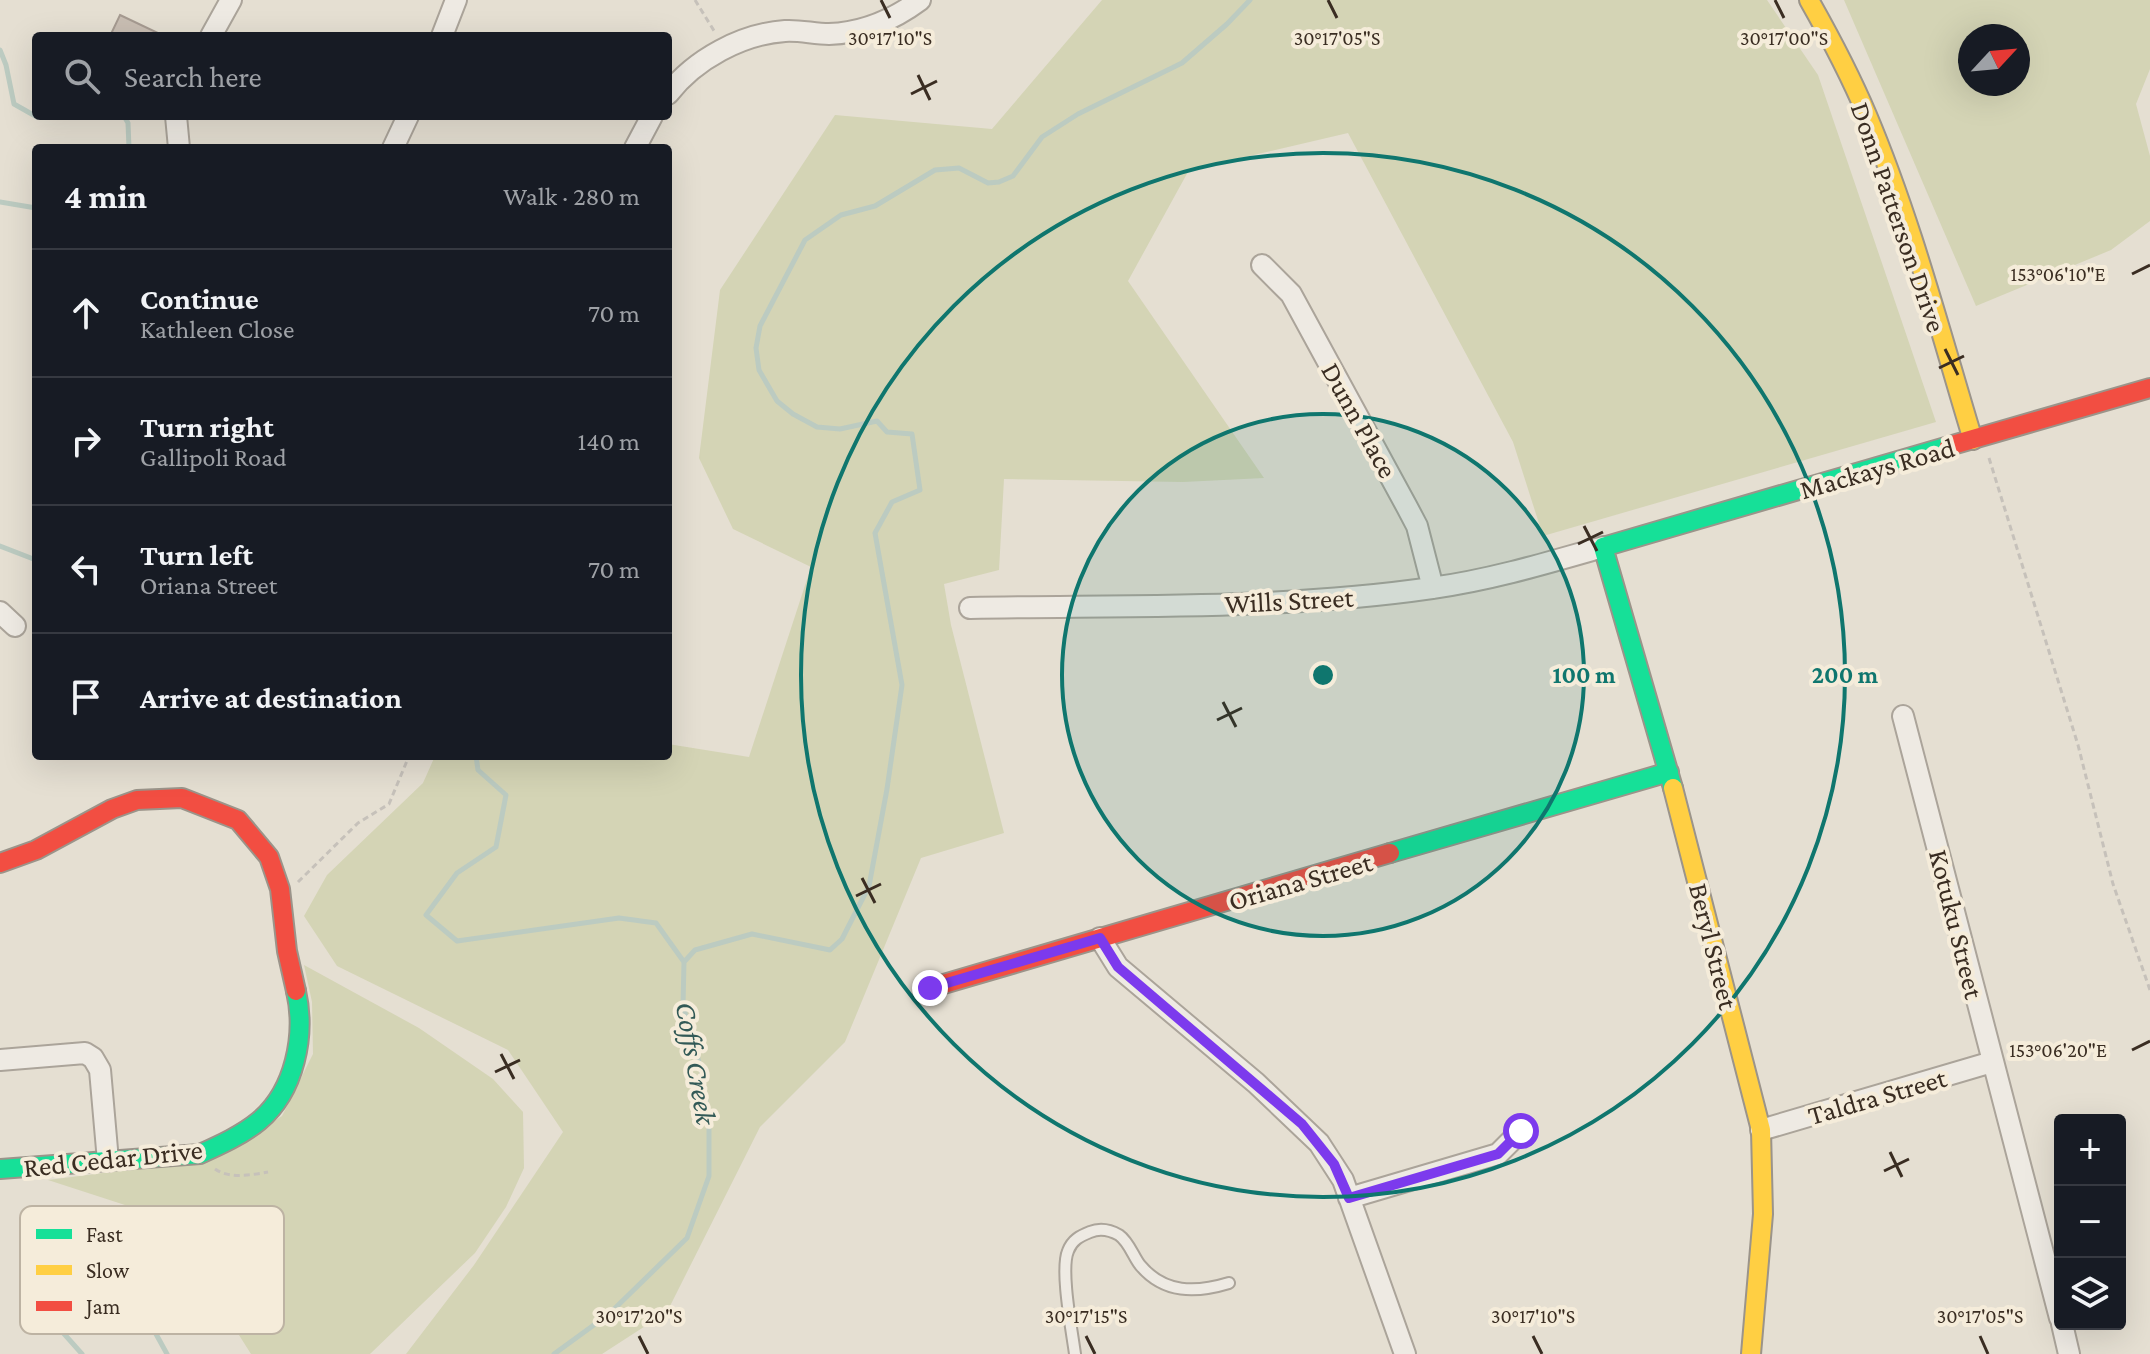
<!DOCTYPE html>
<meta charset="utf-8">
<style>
:root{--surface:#171b24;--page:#242831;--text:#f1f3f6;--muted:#9ea1a6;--line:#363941}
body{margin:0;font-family:"Crimson Pro",serif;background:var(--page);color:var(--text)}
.controls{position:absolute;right:24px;bottom:24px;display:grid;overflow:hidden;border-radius:8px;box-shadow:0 8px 32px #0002}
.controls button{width:72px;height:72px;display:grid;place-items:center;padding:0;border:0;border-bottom:2px solid var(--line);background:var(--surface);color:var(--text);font:40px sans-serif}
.compass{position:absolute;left:1958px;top:24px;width:72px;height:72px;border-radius:50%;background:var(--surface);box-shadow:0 8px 32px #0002;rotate:64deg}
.stop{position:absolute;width:24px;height:24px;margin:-18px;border:6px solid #7c3aed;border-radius:50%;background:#fff}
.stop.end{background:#7c3aed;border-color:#fff;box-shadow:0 2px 8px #0008}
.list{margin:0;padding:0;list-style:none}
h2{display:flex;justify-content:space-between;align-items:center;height:104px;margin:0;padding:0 32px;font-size:34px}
h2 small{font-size:26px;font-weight:400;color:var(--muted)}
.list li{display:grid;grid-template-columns:52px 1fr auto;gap:24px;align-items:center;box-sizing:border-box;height:128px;padding:0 32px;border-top:2px solid var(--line)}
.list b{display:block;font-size:30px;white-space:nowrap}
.list p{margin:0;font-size:26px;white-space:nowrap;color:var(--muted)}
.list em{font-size:26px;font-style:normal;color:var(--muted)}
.icon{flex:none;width:44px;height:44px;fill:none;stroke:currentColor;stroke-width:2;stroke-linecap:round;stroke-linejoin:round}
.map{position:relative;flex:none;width:2150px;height:1354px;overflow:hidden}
.search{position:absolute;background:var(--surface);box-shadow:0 8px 32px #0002;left:32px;top:32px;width:640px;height:88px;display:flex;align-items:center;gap:20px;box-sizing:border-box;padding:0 28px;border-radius:8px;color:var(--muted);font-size:30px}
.panel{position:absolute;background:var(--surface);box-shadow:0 8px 32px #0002;left:32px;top:144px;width:640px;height:616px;border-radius:8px}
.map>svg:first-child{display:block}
.green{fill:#d4d4b5;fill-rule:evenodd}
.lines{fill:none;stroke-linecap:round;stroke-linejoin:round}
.stream{stroke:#bccbc1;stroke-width:5}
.building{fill:#c9beb3;stroke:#a69b91;stroke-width:2}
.lane-casing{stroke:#aba49a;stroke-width:14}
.street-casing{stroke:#aba49a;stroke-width:24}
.fast-casing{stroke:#9b948a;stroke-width:22}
.slow-casing{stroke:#9b948a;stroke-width:22}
.jam-casing{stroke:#9b948a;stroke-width:22}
.path{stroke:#c6c1ba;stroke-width:3;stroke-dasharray:6 4;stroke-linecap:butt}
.lane{stroke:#eeeae3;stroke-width:10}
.street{stroke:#eeeae3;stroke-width:20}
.fast{stroke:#16e098;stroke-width:18}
.slow{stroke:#ffcf43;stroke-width:18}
.jam{stroke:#f24e42;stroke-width:18}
.route{stroke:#7c3aed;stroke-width:10}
.ticks{fill:none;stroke:#3a2d22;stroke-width:3}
.ring{fill:none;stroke:#0f766e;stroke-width:4}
.labels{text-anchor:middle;stroke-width:8;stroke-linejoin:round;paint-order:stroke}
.street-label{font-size:28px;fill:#3a2d22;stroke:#f5ecda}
.water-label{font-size:30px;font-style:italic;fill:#325956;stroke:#f5ecda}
.key{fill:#f5ecda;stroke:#bdb3a3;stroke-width:2}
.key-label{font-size:22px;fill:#3a2d22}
.ticks-label{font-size:20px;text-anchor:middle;fill:#3a2d22;stroke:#f5ecda;stroke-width:8;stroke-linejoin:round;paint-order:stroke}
.centre{fill:#0f766e;stroke:#f5ecda;stroke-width:4}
.ring-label{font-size:24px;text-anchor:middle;font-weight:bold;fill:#0f766e;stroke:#f5ecda;stroke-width:8;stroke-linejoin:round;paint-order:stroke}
</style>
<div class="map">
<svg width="2150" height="1354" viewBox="0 0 2150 1354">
<rect width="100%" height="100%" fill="#e5dfd2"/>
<path class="green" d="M1102 0H1767L1818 75 1936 422 1543 536 1513 442 1348 133 1189 170 1128 281 1264 478 1183 482 1004 479 999 570 944 584 951 625 1004 833 921 858 845 1042 760 1127 667 1312 602 1354H406L474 1265 563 1132 508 1050 337 966 304 916 327 875 423 783 435 756H668V744L749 757 811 567 733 529 699 458 720 290 835 115 992 129Z
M1844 0H2150V69L2136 104 2150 156V221L2111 250 1976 306ZM2018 36V84H1970V36Z
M304 965 419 1028 493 1079 523 1112 524 1168 506 1207 475 1253 370 1354H251L165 1218 48 1180 212 1159 282 1116 313 1054 312 1002Z"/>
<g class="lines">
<path class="stream" d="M0 50 6 65 14 104 37 117 41 116
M124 116 128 123 129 148
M0 202 36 208
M0 546 36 560
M476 756 478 770 506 795 496 847 457 873 426 915 457 941 619 918 656 923 684 962 683 1006 702 1073 709 1122V1176L687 1238 609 1314 554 1354
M684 962 695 950 752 934 830 950 842 939 869 886 887 789 902 685 875 533 892 502 920 490 912 434 887 432 877 421 840 429 817 427 793 414 777 401 759 370 756 348 760 326 805 240 841 215 875 206 935 170 959 168 988 183 999 182 1013 176 1042 137 1078 114 1182 63 1227 24 1250 0
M82 1354 33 1299 61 1239 123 1257 145 1314 167 1354"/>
</g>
<path class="building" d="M120 15 158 33 157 36H110Z"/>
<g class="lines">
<g class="lane-casing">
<path id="lane" d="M1075 1354C1072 1331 1060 1270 1068 1251 1072 1240 1080 1236 1090 1232 1100 1228 1110 1230 1119 1235 1129 1242 1133 1256 1140 1265 1164 1294 1196 1293 1229 1283"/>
</g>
<g class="street-casing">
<path id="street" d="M211 36 231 0
M442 36 456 0
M668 94C695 59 742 34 785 31 800 30 814 34 829 34 863 33 893 20 920 0
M176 116 179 148
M393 148 408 116
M635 148 652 116
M1262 265 1291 294 1407 507 1417 526 1433 588
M970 608C1124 605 1280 610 1432 588 1490 580 1547 563 1603 547
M0 612 15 626
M1903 716 2060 1318
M1100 938 1118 967 1256 1083 1319 1143 1343 1180 1405 1354
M0 1060 85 1053 93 1058 100 1070 108 1161
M1761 1130 1992 1062
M1349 1198 1498 1154 1521 1131
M2062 1324 2069 1354"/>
</g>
<g class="fast-casing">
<path id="fast" d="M1673 788 1603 547 1949 446
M1390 853 1669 772
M0 1169 200 1154C220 1145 242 1135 259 1121 295 1091 306 1035 296 991"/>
</g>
<g class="slow-casing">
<path id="slow" d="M1809 0C1830 37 1850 75 1867 115 1911 219 1940 331 1973 440
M1673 788 1761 1130 1763 1214 1751 1354"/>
</g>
<g class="jam-casing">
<path id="jam" d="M1949 446 2150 388
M0 863 36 850 112 809 137 800 182 798 238 820 269 857 280 889 287 951 296 991
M930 988 1390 853"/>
</g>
<path class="path" d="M695 0 716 34
M1989 458 2078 745 2113 884 2150 990
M298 882 358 823 389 804 409 756
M215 1169C229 1179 251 1175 268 1172"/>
<use href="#lane" class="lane"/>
<use href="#street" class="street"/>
<use href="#fast" class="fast"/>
<use href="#slow" class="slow"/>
<use href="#jam" class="jam"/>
</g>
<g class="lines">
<path class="route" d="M930 988 1100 938 1118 967 1302 1124 1334 1164 1349 1198 1498 1154 1521 1131"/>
</g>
<path class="ticks" d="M881 0 890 18M1328 0 1337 18M1775 0 1784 18M918 75 930 100M911 94 937 81M2132 274 2150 265M1945 349 1958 375M1939 368 1964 356M1584 526 1597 551M1578 544 1603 532M1223 702 1236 727M1217 720 1242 708M862 878 875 903M856 896 881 884M2132 1050 2150 1041M501 1054 514 1079M495 1072 520 1060M1890 1152 1902 1177M1884 1171 1909 1159M639 1336 648 1354M1086 1336 1095 1354M1533 1336 1542 1354M1980 1336 1988 1354"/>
<circle cx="1323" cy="675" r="261" fill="#0f766e" fill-opacity=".12"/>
<g class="ring">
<circle cx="1323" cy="675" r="261"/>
<circle cx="1323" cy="675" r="522"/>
</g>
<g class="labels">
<g class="street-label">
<text transform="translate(1899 217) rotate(71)" y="10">Donn Patterson Drive</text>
<text transform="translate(1360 420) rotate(61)" y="10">Dunn Place</text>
<text transform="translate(1877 468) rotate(-16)" y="10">Mackays Road</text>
<text transform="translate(1289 600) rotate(-3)" y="10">Wills Street</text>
<text transform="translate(1300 881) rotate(-16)" y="10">Oriana Street</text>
<text transform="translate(1957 924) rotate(76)" y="10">Kotuku Street</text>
<text transform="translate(1714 946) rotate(76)" y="10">Beryl Street</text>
<text transform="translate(1877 1096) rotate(-16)" y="10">Taldra Street</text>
<text transform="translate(113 1158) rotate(-6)" y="10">Red Cedar Drive</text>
</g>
<g class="water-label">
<text transform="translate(696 1063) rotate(80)" y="10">Coffs Creek</text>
</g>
</g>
<rect x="20" y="1206" width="264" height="128" rx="12" class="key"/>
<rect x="36" y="1229" width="36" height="10" fill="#16e098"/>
<rect x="36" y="1265" width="36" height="10" fill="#ffcf43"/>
<rect x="36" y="1301" width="36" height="10" fill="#f24e42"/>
<g class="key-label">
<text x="86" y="1242">Fast</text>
<text x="86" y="1278">Slow</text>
<text x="86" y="1314">Jam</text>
</g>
<g class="ticks-label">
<text x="890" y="45">30°17'10"S</text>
<text x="1337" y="45">30°17'05"S</text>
<text x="1784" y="45">30°17'00"S</text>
<text x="2058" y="281">153°06'10"E</text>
<text x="2058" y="1057">153°06'20"E</text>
<text x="639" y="1323">30°17'20"S</text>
<text x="1086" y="1323">30°17'15"S</text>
<text x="1533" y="1323">30°17'10"S</text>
<text x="1980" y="1323">30°17'05"S</text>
</g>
<circle cx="1323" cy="675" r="12" class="centre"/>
<g class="ring-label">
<text x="1584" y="683">100 m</text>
<text x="1845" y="683">200 m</text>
</g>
</svg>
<div class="controls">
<button>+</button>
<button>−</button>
<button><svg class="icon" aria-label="layers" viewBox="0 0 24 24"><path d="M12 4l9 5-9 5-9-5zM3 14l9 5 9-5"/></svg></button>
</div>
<svg class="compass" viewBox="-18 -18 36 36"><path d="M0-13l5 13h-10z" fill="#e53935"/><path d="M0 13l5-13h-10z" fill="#9ea1a6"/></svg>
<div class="stop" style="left:1521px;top:1131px"></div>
<div class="stop end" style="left:930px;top:988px"></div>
<div class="search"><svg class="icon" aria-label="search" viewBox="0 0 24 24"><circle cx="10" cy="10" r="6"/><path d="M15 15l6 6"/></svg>Search here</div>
<section class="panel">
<h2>4 min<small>Walk · 280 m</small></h2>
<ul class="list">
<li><svg class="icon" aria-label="ahead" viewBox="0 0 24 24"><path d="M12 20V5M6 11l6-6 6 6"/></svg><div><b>Continue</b><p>Kathleen Close</p></div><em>70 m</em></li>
<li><svg class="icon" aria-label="right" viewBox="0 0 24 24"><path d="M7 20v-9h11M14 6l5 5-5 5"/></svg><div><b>Turn right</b><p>Gallipoli Road</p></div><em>140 m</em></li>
<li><svg class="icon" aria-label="left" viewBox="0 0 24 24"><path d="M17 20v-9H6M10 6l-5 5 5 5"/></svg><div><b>Turn left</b><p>Oriana Street</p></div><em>70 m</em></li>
<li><svg class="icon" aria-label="arrive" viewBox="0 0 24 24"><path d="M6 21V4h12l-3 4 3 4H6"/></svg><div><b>Arrive at destination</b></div></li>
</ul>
</section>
</div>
